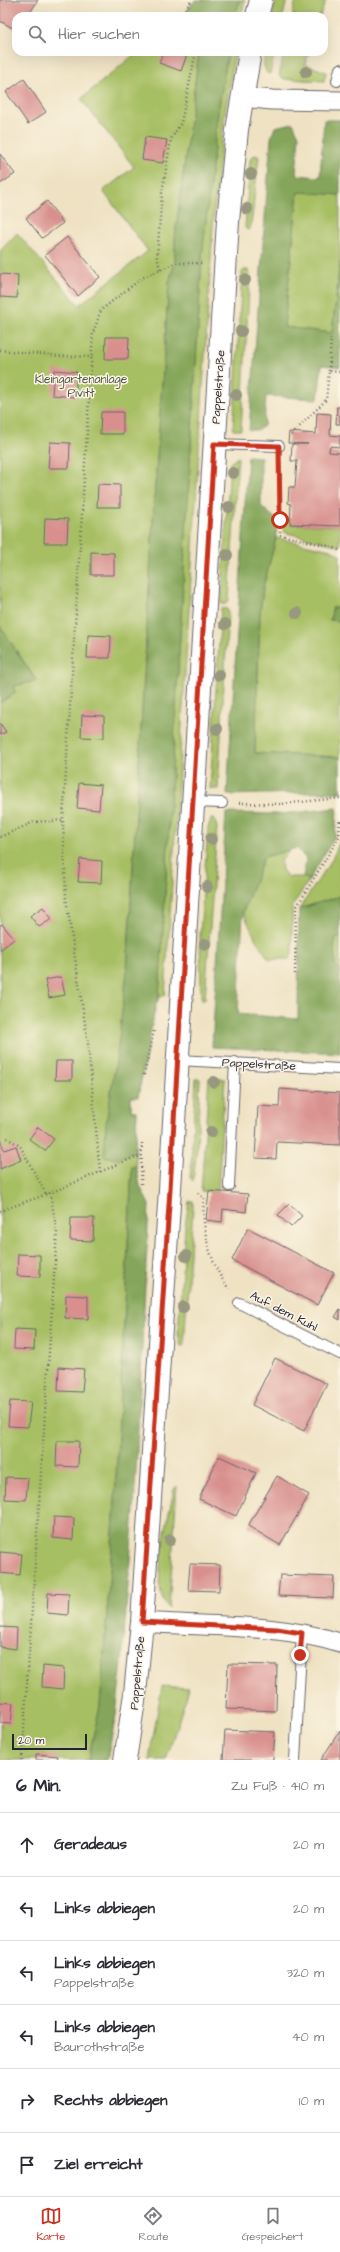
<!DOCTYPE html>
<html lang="de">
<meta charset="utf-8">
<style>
:root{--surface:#fff;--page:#f7f7f7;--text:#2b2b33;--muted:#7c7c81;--line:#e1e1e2;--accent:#c8321e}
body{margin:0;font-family:"Architects Daughter",sans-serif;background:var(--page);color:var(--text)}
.scale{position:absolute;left:12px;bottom:10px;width:75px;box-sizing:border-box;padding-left:4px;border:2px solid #22223b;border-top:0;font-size:11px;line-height:14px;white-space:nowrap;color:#22223b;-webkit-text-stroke:3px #fcf5e5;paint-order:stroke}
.stop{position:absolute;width:12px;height:12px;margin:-9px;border:3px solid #c8321e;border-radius:50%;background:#fff}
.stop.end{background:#c8321e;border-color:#fff;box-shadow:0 1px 4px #0008}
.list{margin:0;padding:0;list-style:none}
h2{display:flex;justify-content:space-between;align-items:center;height:52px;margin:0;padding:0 16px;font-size:17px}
h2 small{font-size:13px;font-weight:400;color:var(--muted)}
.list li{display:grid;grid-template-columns:26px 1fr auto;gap:12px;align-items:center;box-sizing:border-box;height:64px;padding:0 16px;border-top:1px solid var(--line)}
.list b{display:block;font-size:15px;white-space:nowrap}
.list p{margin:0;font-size:13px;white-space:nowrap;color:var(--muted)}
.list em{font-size:13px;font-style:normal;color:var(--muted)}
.icon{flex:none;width:22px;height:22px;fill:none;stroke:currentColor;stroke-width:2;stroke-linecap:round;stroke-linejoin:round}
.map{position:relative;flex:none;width:340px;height:1760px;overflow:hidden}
.search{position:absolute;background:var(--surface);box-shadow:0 4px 16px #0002;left:12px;right:12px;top:12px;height:44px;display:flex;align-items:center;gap:10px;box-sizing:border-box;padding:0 14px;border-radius:12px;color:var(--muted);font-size:15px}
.sheet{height:436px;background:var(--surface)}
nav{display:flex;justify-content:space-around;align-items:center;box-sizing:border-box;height:56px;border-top:1px solid var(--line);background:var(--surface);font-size:11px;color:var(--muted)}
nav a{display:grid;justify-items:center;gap:2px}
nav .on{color:var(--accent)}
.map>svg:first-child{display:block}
.green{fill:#a7bf64;stroke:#647050}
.forest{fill:#85a65a;stroke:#54644a}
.building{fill:#d88f8d}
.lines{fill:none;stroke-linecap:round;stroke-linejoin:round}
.service-casing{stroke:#6a656b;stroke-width:12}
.minor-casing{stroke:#6a656b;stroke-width:21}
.tertiary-casing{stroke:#6a656b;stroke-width:24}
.path{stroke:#6a656b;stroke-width:2.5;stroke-dasharray:1 3;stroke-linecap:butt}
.service{stroke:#fff;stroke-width:10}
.minor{stroke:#fff;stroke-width:19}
.tertiary{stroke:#fff;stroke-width:22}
.tree{fill:#989780}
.route{stroke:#c8321e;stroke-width:5}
.labels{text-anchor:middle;stroke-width:3;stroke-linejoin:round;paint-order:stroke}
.park-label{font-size:12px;fill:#515949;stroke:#fcf5e5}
.street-label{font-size:12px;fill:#22223b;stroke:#fcf5e5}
</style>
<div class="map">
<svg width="340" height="1760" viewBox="0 0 340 1760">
<rect width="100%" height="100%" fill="#fcf5e5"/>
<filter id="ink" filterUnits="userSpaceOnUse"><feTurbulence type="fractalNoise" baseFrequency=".025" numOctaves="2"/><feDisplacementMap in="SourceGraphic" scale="8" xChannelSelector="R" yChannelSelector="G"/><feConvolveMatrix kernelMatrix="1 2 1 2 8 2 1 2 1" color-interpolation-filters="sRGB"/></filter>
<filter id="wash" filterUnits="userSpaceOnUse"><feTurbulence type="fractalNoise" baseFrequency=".012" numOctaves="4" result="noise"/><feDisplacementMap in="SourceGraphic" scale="16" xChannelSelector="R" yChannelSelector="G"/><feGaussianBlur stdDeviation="0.9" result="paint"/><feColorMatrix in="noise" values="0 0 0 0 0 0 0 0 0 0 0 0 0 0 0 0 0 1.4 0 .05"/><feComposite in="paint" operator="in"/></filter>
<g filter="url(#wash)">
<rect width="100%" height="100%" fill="#efe2c3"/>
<path class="green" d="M240 0H245L241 16H235Z
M276 0H287L283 16H272Z
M296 0H326L320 16H292Z
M137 52H199L175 237V263L169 282 155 487 127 971 131 1111H137L135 1152 136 1166 132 1167 114 1518 100 1706 88 1760H0V703L15 693 13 686 36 680 0 626V251L17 233 79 305 148 251 103 191 134 167 81 99Z
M228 52H235L224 120 214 211 165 995 159 998 202 257 218 112Z
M264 52H275L270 74 267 73 264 66Z
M284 52H309L305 64 326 72 324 81 285 79 279 76Z
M256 155 259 157 258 165 251 226 248 230 245 228 250 160 253 156Z
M298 191 340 195V262L332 333 284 327Z
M244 270H248L250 273 241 430H233L242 272Z
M238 457 229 600 226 604H221L230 463Z
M291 518V524L340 526V546L283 532 284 522Z
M276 538 331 550 340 555V608L333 607 330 620 340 621V757L255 753 260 614 263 588Z
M221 608 227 609 228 613 218 789H210Z
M214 818 217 827 205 999 203 1001 201 997 200 934 208 828 211 819Z
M340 842V896L299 909 331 861Z
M290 850 281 861 282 870 288 877H303L309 880 292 907V954L289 959H269L256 940 243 912 264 857Z
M334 938H340V970L335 965Z
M198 1078 200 1079 197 1147 193 1181 190 1178 196 1079Z
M209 1078 225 1079 218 1192 201 1191Z
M189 1201H193V1207L184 1346H181L178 1334 185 1226Z
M177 1486 169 1608C147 1593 170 1513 174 1489Z
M162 1686 189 1688 166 1760H149Z"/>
<path class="forest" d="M195 0H240L235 16H183Z
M199 52H228L218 112 202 257 159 998 156 1004 138 1097H131V1111H137L135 1152 116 1159 104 1156 106 1123 117 1054 127 971 155 487 169 282 175 263V237Z
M324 120H340V195L298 192 284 327 332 333 340 262V367L322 365 318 399 266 396 264 426 258 430H249L271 138 275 127 293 123 299 136 296 175 320 177Z
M248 456 261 457V506L277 520 276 538 263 588 260 614 255 753 340 757V792L227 795Z
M333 607 340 608V621L330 620Z
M0 626 36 681 14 686 15 693 0 703Z
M337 808 335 836 309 880 303 877 306 859 297 848 264 857 243 912 238 1014 298 1019 299 909 340 896V938H334L335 965 340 970V1053L212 1047 226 813 281 814Z
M136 1166 140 1186 149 1205 134 1510 122 1662 116 1715 107 1760H88L100 1706 114 1518 132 1167Z"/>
<g id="blocks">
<path class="building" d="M0 0H38L28 16H16V30L0 21Z
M163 52H188L181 71 159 63Z
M24 79 46 112 28 124 6 92Z
M145 137 167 140 163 163 142 160Z
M0 154 15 174 0 184Z
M47 201 63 223 42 238 26 218Z
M67 237 100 277 78 296 45 255Z
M0 274 18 275 17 298 0 297Z
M106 337H129L128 359H105Z
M54 370 77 372 75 397 52 395Z
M337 407H340V424H336Z
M101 412H123V434H100Z
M317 413 331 414 330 435 340 436V447L330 446 329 451V452L340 453V526L290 524 291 504 288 503 289 487H295L297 461H291L292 444H308L288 443 289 432 316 434Z
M50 442 70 443 69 468H48Z
M98 484 120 485V507H97Z
M45 518 68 519 67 543H44Z
M91 552 114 553V575H91Z
M88 635 111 636 110 658H87Z
M82 715 104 716V738L81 737Z
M0 723 6 732 0 735Z
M79 783 101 785 99 810 77 808Z
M80 859 102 861 101 883 78 882Z
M43 907 52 919 39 927 30 916Z
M2 924 14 939 0 950V925Z
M61 977 65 995 49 998 45 980Z
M56 1061H72V1080H55Z
M280 1089 340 1093V1145L277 1142 276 1159 255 1158 258 1106 279 1107Z
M38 1127 54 1139 45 1151 29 1139Z
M0 1140 4 1150 16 1146 21 1160 0 1169Z
M209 1191 248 1194 246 1212 223 1209 222 1222 206 1220Z
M289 1204 302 1216 291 1227 278 1215Z
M71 1218H94L93 1241 70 1240Z
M248 1228 334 1273 317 1305 232 1260Z
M18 1254 40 1255V1277L17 1276Z
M66 1295 88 1296V1319L65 1318Z
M340 1309V1320L335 1317Z
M15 1329 35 1330 34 1350 14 1349Z
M275 1358 327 1384 304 1431 252 1405Z
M59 1367 84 1369 82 1392 58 1391Z
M10 1401 31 1402 28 1427 8 1426Z
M57 1441H79L78 1467 56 1466Z
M219 1456 256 1473 236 1516 199 1499Z
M277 1476 309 1495 280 1545 248 1526Z
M6 1477 28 1478 26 1500 5 1499Z
M54 1517 74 1518 73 1540 53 1538Z
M0 1552 22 1554 20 1575 0 1573Z
M190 1564 220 1565 219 1591 188 1590Z
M280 1575 334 1577 333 1598 278 1596Z
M48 1593 69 1594 68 1615 47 1613Z
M0 1627 17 1628 16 1649 0 1647Z
M228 1664 277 1665 276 1711 226 1709Z
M43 1666 64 1668 63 1689 42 1687Z
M0 1702 13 1703 11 1724 0 1723Z
M225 1730 275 1732 273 1760H223Z
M340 1730V1760H321L333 1741Z
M36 1754 58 1756 57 1760H36Z"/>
</g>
</g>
<g filter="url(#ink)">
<use href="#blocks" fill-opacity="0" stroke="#6a656b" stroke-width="1"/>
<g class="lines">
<g class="service-casing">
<path id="service" d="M337 81 340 69
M214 444 279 446
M193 802 222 803
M178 1060 340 1069
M229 1186 235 1062
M239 1303 340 1354
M295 1760 302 1633"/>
</g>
<g class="minor-casing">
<path id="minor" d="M242 97 272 100 340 101
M142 1622C208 1627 276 1623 340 1643"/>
</g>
<g class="tertiary-casing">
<path id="tertiary" d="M257 16 261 0
M125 1760 135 1694 142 1622 170 1189 228 221 237 130 250 52"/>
</g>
<path class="path" d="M181 16 192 0
M160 269 157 257 162 193 171 139 181 123 196 52
M0 350 59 356 92 357
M329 371 331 337
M291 435 326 400 329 371 340 372
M280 463V535L333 547 340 551
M239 803 281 804 340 798
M0 837 34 822 63 820
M295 974 296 908 339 837 340 820
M144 1075 154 1030
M7 1138 20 1146 46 1194
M100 1172 88 1044 66 898 63 820 93 333 101 310 142 278 175 263H202
M141 1184 142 1143
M198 1193 204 1198C201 1229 210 1264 229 1289
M0 1211 50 1193 133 1158 142 1156
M22 1760 57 1232 50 1193"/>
<use href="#service" class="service"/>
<use href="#minor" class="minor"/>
<use href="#tertiary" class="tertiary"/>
</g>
<g class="tree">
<circle cx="306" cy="72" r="6"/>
<circle cx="251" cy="174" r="6"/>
<circle cx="247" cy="209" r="6"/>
<circle cx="245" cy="280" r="6"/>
<circle cx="241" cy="331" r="6"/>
<circle cx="236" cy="395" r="6"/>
<circle cx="233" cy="473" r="6"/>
<circle cx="229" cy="507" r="6"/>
<circle cx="227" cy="555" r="6"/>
<circle cx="297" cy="613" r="6"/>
<circle cx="225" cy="624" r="6"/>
<circle cx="219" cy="675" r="6"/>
<circle cx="217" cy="729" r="6"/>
<circle cx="211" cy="839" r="6"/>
<circle cx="207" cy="887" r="6"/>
<circle cx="205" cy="944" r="6"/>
<circle cx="214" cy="1082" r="6"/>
<circle cx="211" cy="1132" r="6"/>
<circle cx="186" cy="1256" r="6"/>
<circle cx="183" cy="1307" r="6"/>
<circle cx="170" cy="1540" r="6"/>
</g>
</g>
<g class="lines" filter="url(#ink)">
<path class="route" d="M280 520 279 446 214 444 170 1189 142 1622 277 1629 302 1633 300 1655"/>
</g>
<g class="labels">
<g class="park-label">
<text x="81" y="383">Kleingartenanlage<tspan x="81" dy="14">Pivitt</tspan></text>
</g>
<g class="street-label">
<text transform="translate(218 387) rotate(-86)" y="4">Pappelstraße</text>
<text transform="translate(259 1064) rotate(3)" y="4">Pappelstraße</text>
<text transform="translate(284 1311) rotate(27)" y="4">Auf dem Kuhl</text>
<text transform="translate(137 1673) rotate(-85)" y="4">Pappelstraße</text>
</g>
</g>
</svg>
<div class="scale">20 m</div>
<div class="stop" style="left:280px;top:520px"></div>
<div class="stop end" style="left:300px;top:1655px"></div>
<div class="search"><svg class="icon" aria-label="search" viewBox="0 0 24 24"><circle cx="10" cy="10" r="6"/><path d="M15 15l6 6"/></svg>Hier suchen</div>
</div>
<section class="sheet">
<h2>6 Min.<small>Zu Fuß · 410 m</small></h2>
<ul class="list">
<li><svg class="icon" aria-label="ahead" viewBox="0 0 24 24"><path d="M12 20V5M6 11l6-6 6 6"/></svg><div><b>Geradeaus</b></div><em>20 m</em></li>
<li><svg class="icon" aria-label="left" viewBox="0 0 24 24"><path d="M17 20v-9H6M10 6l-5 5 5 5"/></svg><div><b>Links abbiegen</b></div><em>20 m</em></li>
<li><svg class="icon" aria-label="left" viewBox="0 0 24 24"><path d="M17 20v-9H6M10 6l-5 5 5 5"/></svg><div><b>Links abbiegen</b><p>Pappelstraße</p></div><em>320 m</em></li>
<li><svg class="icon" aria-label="left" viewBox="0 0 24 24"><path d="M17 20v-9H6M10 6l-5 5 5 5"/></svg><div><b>Links abbiegen</b><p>Baurothstraße</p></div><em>40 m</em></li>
<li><svg class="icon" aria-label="right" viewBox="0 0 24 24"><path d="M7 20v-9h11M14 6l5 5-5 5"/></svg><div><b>Rechts abbiegen</b></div><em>10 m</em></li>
<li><svg class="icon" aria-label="arrive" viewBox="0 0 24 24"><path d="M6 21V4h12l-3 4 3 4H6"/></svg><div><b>Ziel erreicht</b></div></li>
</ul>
</section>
<nav>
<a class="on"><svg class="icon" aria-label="map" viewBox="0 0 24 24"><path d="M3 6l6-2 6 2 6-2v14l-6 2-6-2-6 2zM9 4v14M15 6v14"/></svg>Karte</a>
<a><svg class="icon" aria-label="directions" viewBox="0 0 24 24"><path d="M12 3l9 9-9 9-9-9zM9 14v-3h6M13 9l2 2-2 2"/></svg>Route</a>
<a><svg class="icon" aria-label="saved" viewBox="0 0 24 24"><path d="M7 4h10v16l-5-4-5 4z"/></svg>Gespeichert</a>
</nav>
